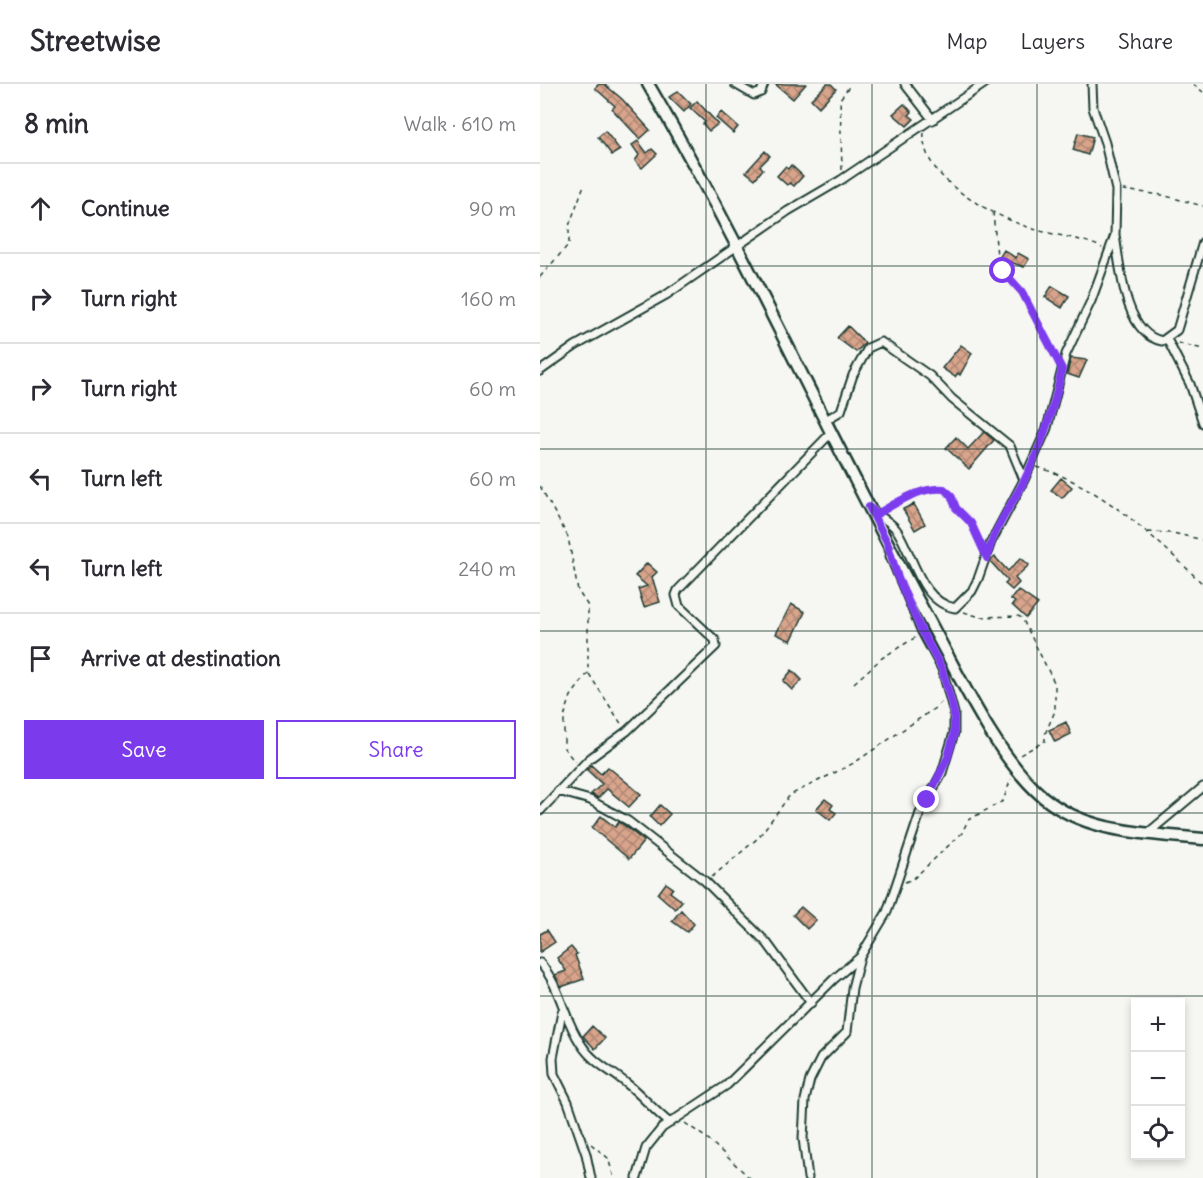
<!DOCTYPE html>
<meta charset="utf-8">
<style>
:root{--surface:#fff;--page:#f2f2f3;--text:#2b2b33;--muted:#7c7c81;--line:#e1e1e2;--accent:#7c3aed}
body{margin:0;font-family:Delius,sans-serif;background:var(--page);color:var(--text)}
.controls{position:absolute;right:18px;bottom:18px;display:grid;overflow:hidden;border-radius:0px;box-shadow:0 3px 9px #0003}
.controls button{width:54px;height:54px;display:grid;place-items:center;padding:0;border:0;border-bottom:2px solid var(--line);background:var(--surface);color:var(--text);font:30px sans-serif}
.stop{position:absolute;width:18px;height:18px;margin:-14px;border:4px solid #7c3aed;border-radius:50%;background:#fff}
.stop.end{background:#7c3aed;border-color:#fff;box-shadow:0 2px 6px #0008}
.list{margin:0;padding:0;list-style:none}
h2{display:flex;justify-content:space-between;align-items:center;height:78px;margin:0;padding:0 24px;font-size:26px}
h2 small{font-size:20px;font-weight:400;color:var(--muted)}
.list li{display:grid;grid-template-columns:39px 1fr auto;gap:18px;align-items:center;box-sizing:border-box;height:90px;padding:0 24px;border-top:2px solid var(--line)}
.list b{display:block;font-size:22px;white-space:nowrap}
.list em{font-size:20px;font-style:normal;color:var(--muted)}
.actions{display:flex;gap:12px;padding:18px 24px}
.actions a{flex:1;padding:14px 0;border:2px solid var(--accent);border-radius:0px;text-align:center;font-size:21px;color:var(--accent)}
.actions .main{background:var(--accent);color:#fff}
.icon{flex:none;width:33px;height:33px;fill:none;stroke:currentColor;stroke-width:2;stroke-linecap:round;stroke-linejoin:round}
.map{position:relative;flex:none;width:663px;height:1094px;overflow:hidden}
header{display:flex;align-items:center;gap:36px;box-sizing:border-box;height:84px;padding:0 30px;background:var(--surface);border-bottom:2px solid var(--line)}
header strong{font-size:28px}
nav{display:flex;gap:33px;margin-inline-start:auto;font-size:21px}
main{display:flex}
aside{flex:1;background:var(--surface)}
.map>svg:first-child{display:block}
.building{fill:url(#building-cross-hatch);stroke:#1f3d34;stroke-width:1.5}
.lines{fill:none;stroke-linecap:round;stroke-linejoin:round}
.street-casing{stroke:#1f3d34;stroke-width:11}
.secondary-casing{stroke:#1f3d34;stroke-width:15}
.path{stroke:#1f3d34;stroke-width:1.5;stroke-dasharray:4.5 4.5;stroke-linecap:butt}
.street{stroke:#f6f6f2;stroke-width:7}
.secondary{stroke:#f6f6f2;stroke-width:10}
.route{stroke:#7c3aed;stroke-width:8}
.grid{fill:none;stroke:#1f3d34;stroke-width:1.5;stroke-opacity:0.55}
</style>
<header>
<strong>Streetwise</strong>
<nav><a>Map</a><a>Layers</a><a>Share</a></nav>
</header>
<main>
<aside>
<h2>8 min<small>Walk · 610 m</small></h2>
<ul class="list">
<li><svg class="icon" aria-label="ahead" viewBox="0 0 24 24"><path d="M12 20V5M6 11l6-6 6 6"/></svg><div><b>Continue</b></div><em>90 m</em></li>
<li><svg class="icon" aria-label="right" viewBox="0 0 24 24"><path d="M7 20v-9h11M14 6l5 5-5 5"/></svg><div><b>Turn right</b></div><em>160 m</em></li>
<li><svg class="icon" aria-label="right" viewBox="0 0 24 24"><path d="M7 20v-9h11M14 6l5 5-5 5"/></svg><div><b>Turn right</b></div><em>60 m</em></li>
<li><svg class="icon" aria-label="left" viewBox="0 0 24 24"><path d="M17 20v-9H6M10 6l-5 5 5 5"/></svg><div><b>Turn left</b></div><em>60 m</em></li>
<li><svg class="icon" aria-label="left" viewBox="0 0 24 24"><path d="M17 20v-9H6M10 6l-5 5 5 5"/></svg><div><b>Turn left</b></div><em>240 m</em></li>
<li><svg class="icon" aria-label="arrive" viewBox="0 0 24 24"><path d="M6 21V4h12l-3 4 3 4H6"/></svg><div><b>Arrive at destination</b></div></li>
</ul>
<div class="actions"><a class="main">Save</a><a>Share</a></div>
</aside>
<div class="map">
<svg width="663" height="1094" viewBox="0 0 663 1094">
<defs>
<pattern id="building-cross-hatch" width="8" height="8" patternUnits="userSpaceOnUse" patternTransform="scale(1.5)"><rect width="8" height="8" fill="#d8a48c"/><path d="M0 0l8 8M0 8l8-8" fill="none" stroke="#af8773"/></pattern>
</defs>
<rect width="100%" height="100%" fill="#f6f6f2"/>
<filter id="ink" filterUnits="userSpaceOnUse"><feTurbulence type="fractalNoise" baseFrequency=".0167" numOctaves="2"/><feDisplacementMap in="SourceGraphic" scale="12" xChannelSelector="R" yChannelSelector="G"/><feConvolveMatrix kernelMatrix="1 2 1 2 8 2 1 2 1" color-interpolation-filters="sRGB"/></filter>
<g filter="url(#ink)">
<path class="building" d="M59 0H64L82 15 110 46 100 55 72 25 75 22 55 4Z
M235 0H266L253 15Z
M287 0H291L296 5 279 23 271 15Z
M138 7 151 20 144 28 129 13Z
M157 17 178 40 169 47 163 40 165 38 150 24Z
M364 20 372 28 369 31 374 35 367 42 353 30Z
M181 28 198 43 193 49 176 34Z
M65 47 80 66 72 71 58 53Z
M538 49 553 53 548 71 533 66Z
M98 57 107 69 112 65 117 70 102 84 95 77 99 71 92 61Z
M225 67 230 72 220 82 223 85 215 95 206 88Z
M251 81 263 92 254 102 250 99 247 101 237 92 245 83 248 85Z
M464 166 476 174 478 169 489 175 484 183 459 174Z
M512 202 529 212 522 224 505 213Z
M308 242 325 259 316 268 297 254Z
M421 261 432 269 420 291 418 289 415 293 402 284Z
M531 274 547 276 539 294 527 290Z
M444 348 454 356 429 385 406 364 416 353 428 365Z
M521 394 532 403 522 414 511 406Z
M374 420 385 440 375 446 363 425Z
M455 473 468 487 481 474 489 481 475 494 479 499 472 506 465 500 468 497 450 477Z
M107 479 117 488 112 493 120 518 104 523 98 505 107 502 95 492Z
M478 506 498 520 486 534 472 521 475 518 471 515Z
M251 520 265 528 251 557 236 550Z
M252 586 262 596 252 606 243 597Z
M526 638 531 650 515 658 509 646Z
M51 681 61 690 68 683 101 710 89 723 67 705 58 714 51 710 62 700 47 686Z
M285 715 293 721 290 725 296 729 290 736 276 725Z
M120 721 130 730 119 742 110 733Z
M61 732 75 743 79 738 85 742 104 757 89 775 52 744Z
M126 799 133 804 130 808 142 817 135 825 118 810Z
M261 823 276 836 267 845 253 831Z
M141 826 154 840 147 848 132 837Z
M7 846 15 858 0 868V850Z
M31 863 37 870 35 871 44 895 21 903 15 891 26 887 17 874Z
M52 942 65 954 55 965 43 952Z"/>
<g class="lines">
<g class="street-casing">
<path id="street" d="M195 0 214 11 221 8 224 0
M365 0 393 36
M575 151C580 181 584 250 622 257L637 246 663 158
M627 255 650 300 663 339
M0 287 35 262 126 211 248 127 301 96 444 0
M284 337 301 327 313 291 328 264 341 258 390 292 412 315 470 362 484 396
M334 427C342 435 352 438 358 448 374 474 381 518 415 524L432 507 438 495 451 458 484 396 507 344 526 270 551 217 575 151 576 106 565 59 553 24 552 0
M18 707 50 716 88 737 165 797 227 859 271 919
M0 727 49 675 87 647 176 562 175 556 139 522 136 511 138 506 290 350
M608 749 663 703
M0 879C21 903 23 934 41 960 52 978 70 986 86 999 102 1011 114 1027 130 1039
M22 928 13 974 14 990 28 1018 46 1070 51 1094
M97 1094 106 1064 122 1044 187 1001 294 895 319 874
M268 1094 263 1054 265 1016 270 996 281 974 307 948 312 904 320 873 347 828 380 729 402 689 414 649V629L402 585 382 548 350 472"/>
</g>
<g class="secondary-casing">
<path id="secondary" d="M108 0C209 172 290 356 386 531 417 587 455 672 503 713 547 750 608 749 663 755"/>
</g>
<path class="path" d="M653 0 663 8
M384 49C379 97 461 136 500 147 516 151 549 156 562 164
M302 86 300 15 311 0
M583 106 622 111 663 122
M453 128 457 172 463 187 482 208 516 274
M0 193 29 160V142L44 101
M638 259 663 265
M497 383C562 402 615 454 663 500
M0 402 28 453 38 507 48 522V589L31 612 24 633V664L35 678
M344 426C363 415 382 404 404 404L411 411 416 424 431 439 441 463
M608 448 633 449 663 456
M424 528 440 533 478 532 482 534 515 600V627L505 650V657L478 672
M49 590 82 641
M314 599 342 574 376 553
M172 793 218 754 250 711 314 679 395 624 403 616
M365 798 373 795 422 749 428 736 463 717 471 695
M145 1039 168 1055 210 1094
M51 1060 68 1074 74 1094"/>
<use href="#street" class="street"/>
<use href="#secondary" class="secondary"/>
</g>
</g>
<g class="lines" filter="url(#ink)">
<path class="route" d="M387 716 408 673 414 650V629L402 585 382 548 358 494 347 458 329 423 337 430C358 418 380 403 404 405L411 411 416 424 431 439 447 474C452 448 470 423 483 399 501 363 514 325 522 285L482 208 463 187"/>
</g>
<path class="grid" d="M166 0V1094M332 0V1094M497 0V1094M0 182H663M0 365H663M0 547H663M0 729H663M0 912H663"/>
</svg>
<div class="controls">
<button>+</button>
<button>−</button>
<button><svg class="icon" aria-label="locate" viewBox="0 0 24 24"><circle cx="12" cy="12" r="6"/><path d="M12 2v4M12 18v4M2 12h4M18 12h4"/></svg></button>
</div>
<div class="stop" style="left:463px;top:187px"></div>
<div class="stop end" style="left:387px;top:716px"></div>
</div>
</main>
